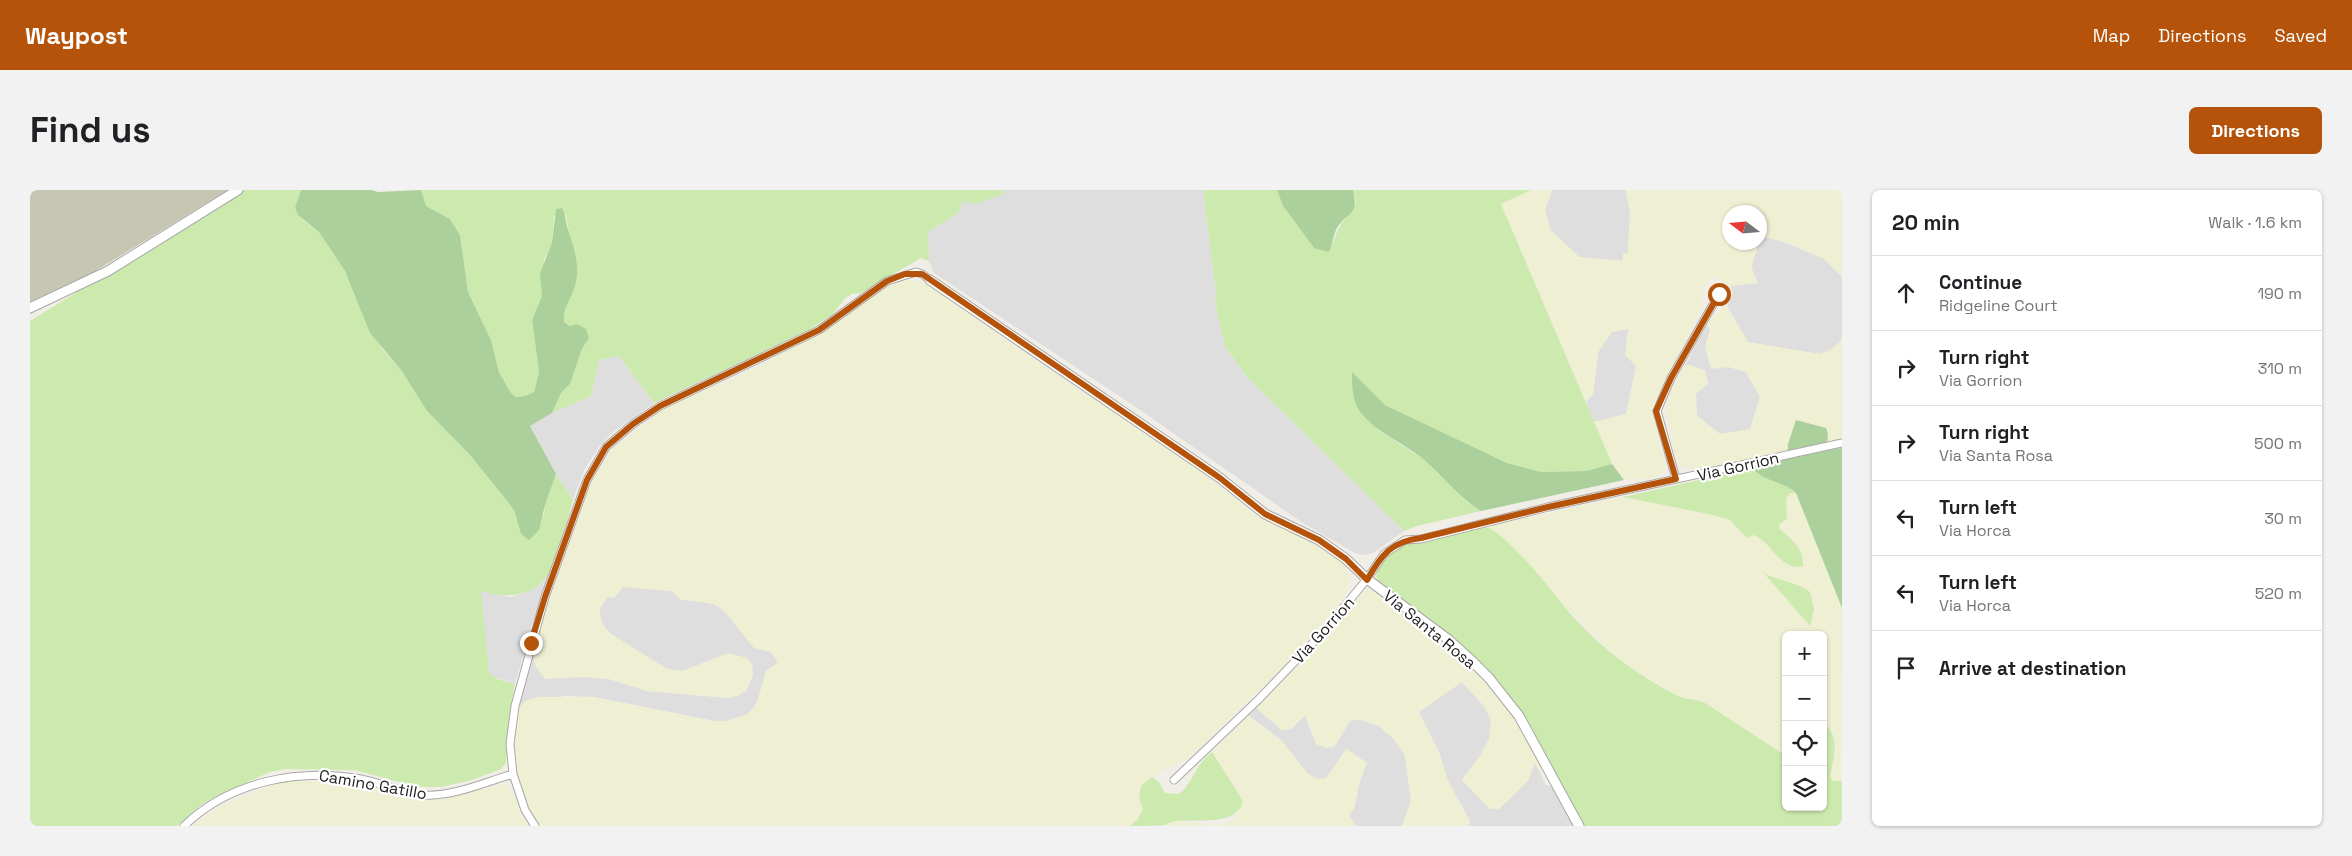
<!DOCTYPE html>
<meta charset="utf-8">
<style>
:root{--surface:#fff;--page:#f2f2f2;--text:#202124;--muted:#757577;--line:#e0e0e0;--accent:#b45309}
body{margin:0;font-family:"Space Grotesk",sans-serif;background:var(--page);color:var(--text)}
.controls{position:absolute;right:15px;bottom:15px;display:grid;overflow:hidden;border-radius:8px;box-shadow:0 1px 4px #0004}
.controls button{width:45px;height:45px;display:grid;place-items:center;padding:0;border:0;border-bottom:1px solid var(--line);background:var(--surface);color:var(--text);font:25px sans-serif}
.compass{position:absolute;left:1692px;top:15px;width:45px;height:45px;border-radius:50%;background:var(--surface);box-shadow:0 1px 4px #0004;rotate:286deg}
.stop{position:absolute;width:15px;height:15px;margin:-11px;border:4px solid #b45309;border-radius:50%;background:#fff}
.stop.end{background:#b45309;border-color:#fff;box-shadow:0 1px 5px #0008}
.list{margin:0;padding:0;list-style:none}
h2{display:flex;justify-content:space-between;align-items:center;height:65px;margin:0;padding:0 20px;font-size:21px}
h2 small{font-size:16px;font-weight:400;color:var(--muted)}
.list li{display:grid;grid-template-columns:32px 1fr auto;gap:15px;align-items:center;box-sizing:border-box;height:75px;padding:0 20px;border-top:1px solid var(--line)}
.list b{display:block;font-size:19px;white-space:nowrap}
.list p{margin:0;font-size:16px;white-space:nowrap;color:var(--muted)}
.list em{font-size:16px;font-style:normal;color:var(--muted)}
.icon{flex:none;width:28px;height:28px;fill:none;stroke:currentColor;stroke-width:2;stroke-linecap:round;stroke-linejoin:round}
.map{position:relative;flex:none;width:1812px;height:636px;overflow:hidden;border-radius:8px}
header{display:flex;align-items:center;gap:30px;box-sizing:border-box;height:70px;padding:0 25px;background:var(--accent);color:#fff}
header strong{font-size:24px}
nav{display:flex;gap:28px;margin-inline-start:auto;font-size:18px}
.intro{display:flex;align-items:center;justify-content:space-between;box-sizing:border-box;height:120px;padding:0 30px}
h1{margin:0;font-size:35px}
.button{padding:12px 22px;border-radius:8px;background:var(--accent);color:#fff;font-size:18px;font-weight:700}
main{display:flex;gap:30px;padding:0 30px}
aside{flex:1;background:var(--surface);border-radius:8px;box-shadow:0 1px 4px #0004}
.map>svg:first-child{display:block}
.residential{fill:#dfdede}
.construction{fill:#c6c6b3}
.farmland{fill:#eeefd3;fill-rule:evenodd}
.grass{fill:#cceaae}
.forest{fill:#acd09c}
.lines{fill:none;stroke-linecap:round;stroke-linejoin:round}
.minor-casing{stroke:#a8a8a8;stroke-width:9}
.tertiary-casing{stroke:#a8a8a8;stroke-width:11}
.minor{stroke:#fff;stroke-width:7}
.tertiary{stroke:#fff;stroke-width:9}
.route{stroke:#b45309;stroke-width:6}
.labels{text-anchor:middle;stroke-width:4.5;stroke-linejoin:round;paint-order:stroke}
.street-label{font-size:16px;fill:#212121;stroke:#fff}
</style>
<header>
<strong>Waypost</strong>
<nav><a>Map</a><a>Directions</a><a>Saved</a></nav>
</header>
<div class="intro"><h1>Find us</h1><a class="button">Directions</a></div>
<main>
<div class="map">
<svg width="1812" height="636" viewBox="0 0 1812 636">
<rect width="100%" height="100%" fill="#f1eee7"/>
<path class="residential" d="M973 0H1173L1186 104 1185 114 1195 156 1216 186 1374 341 1343 363 1334 365 1325 363 1273 333 1107 218 904 83 899 71 898 42 928 23 933 11 974 4Z
M1522 0H1596L1600 23 1598 63 1592 71 1549 67 1520 39 1515 20Z
M1731 46 1757 53 1794 69 1812 87V147L1810 152 1800 160 1790 164 1754 159 1718 152 1713 145 1697 116 1703 103 1700 96 1728 93 1721 77Z
M1677 134 1680 140 1675 158 1699 177 1716 182 1730 207 1720 240 1690 244 1667 226 1665 204 1678 194 1675 181 1660 175 1655 176Z
M1599 138 1596 152 1606 176 1596 224 1564 232 1556 212 1563 204 1568 162 1582 142Z
M589 166 624 213 583 242 570 255 554 280 543 310 526 284 500 236 522 223 561 206 569 170Z
M526 369 502 435 485 494 461 486 459 483 450 401 480 407 495 403Z
M593 397 642 401 650 409 684 414 697 423 724 457 741 462 748 473 736 481 728 510 723 519 716 525 696 531H684L564 507 534 506 488 518 503 465 506 477 556 487 579 489 617 501 699 508 723 486 722 474 698 463 653 481 637 479 581 444 572 434 569 419 578 407 584 408Z
M1432 492 1453 515 1461 529 1459 549 1450 566 1432 589 1505 573 1516 595 1523 597 1530 608 1545 636H1438L1440 631 1418 591 1389 522Z
M1226 518 1252 540 1261 539 1275 525 1286 554 1304 557 1320 531 1329 529 1349 536 1364 549 1375 566 1381 610 1372 636H1326L1319 625 1324 618 1330 591 1337 573 1316 559 1296 589H1287L1277 583 1252 551 1219 526Z"/>
<path class="construction" d="M0 0H198L0 121Z"/>
<path class="farmland" d="M1501 0H1522L1515 20 1520 39 1549 67 1592 71 1593 64 1598 63 1600 23 1596 0H1812V87L1794 69 1757 53 1732 46 1730 51V22H1700V52L1729 53 1721 77 1728 93 1700 96 1688 88H1681L1676 93 1672 102 1671 116 1663 137 1633 192 1621 220 1636 277 1632 283 1623 288 1594 290 1582 274 1564 232 1596 224 1606 176 1595 165 1599 139 1582 142 1568 162 1563 204 1556 212 1471 13Z
M876 89 893 92 987 158 1165 277 1225 325 1259 340 1295 359 1311 372 1317 380 1319 389 1318 399 1304 420 1256 474 1159 568 1129 583 1111 596 1109 608 1113 618 1108 629 1100 636H510L496 615 488 592 485 572 484 547 488 518 497 510 509 507H564L684 531H696L716 525 723 519 728 509 736 481 748 472 741 462 724 458 691 417 684 414 650 409 642 401 593 397 584 408 578 407 569 418 572 434 581 444 637 479 653 481 698 463 717 468 722 474 723 486 716 501 707 506 699 508 617 501 579 489 556 487 515 489 506 477 503 465 511 433 561 293 572 274 583 259 636 217 712 185 771 154 807 133 860 94Z
M1697 116 1718 152 1790 164 1800 160 1810 152 1812 147V249L1797 250 1798 244 1766 230 1758 254V260L1671 281 1650 276 1644 263 1636 220 1639 203 1655 176 1660 175 1675 180 1678 194 1666 204 1667 226 1690 244 1720 239 1730 207 1716 182 1699 177 1681 179 1675 158 1680 140 1677 134 1692 118Z
M1760 303H1766L1812 418 1811 591H1803L1800 587 1806 561 1805 548 1803 541 1793 534V445H1756V566L1675 513 1665 508H1651L1589 470 1531 412 1477 352 1454 337 1593 307 1679 324 1700 330 1717 348 1723 345 1730 347 1752 371 1767 378 1773 367 1769 358 1762 348 1749 338 1750 334 1757 327 1756 309ZM1735 384 1743 389 1773 397 1780 402 1784 419 1780 435Z
M1341 399 1348 401 1443 476 1477 517 1500 549 1513 574 1510 583 1505 573 1498 591 1469 619H1460L1432 590 1450 566 1459 549 1461 530 1453 515 1432 492 1389 522 1410 564 1418 591 1440 631 1438 636H1372L1381 610 1375 566 1364 549 1349 536 1329 529 1320 531 1304 557 1296 558 1286 554 1275 525 1261 539 1252 540 1226 518 1280 464 1334 402Z
M1219 526 1252 551 1277 583 1287 589 1296 588 1317 559 1337 573 1330 591 1324 619 1319 625 1326 636H1187L1204 631 1213 611 1182 562Z
M266 590 341 595 387 608 407 609 474 594 479 596 499 636H162L192 616 241 595Z
M1144 631 1158 632 1187 636H1134Z"/>
<path class="grass" d="M213 0H271L265 17 274 31 289 42 315 81 332 122 352 159 371 180 397 221 440 265 477 311 484 320 491 344 514 325 515 315 526 284 543 310C527 365 524 421 451 401L459 482 467 489 485 494 479 526 476 573 471 579 442 590 411 597H397L383 596 325 580 255 579 240 582 191 604 172 614 147 636H0V131Z
M391 0H973L974 4 946 14 933 11 928 23 898 42 899 71 891 68 831 103 822 104 815 108 803 124 777 141 624 213 589 166 569 170 561 206 522 223 531 203 540 194 552 159 559 148 547 134 540 136 534 132C532 114 546 104 547 87 548 64 538 46 536 24L524 26 522 52 514 70 512 106 502 130 509 182 504 202 495 206 486 207 480 203 469 182 461 150 438 102 430 45 420 29 396 16Z
M1173 0H1247L1253 16 1284 58 1303 54C1307 36 1317 28 1326 12L1323 0H1501L1471 14 1582 274 1556 281 1511 282 1477 273 1355 215 1322 183 1348 240 1393 269 1437 312 1451 321 1387 336 1374 341 1216 186 1195 156 1185 113 1186 104Z
M1723 278C1732 292 1754 291 1766 303H1760L1756 309 1757 328 1750 334 1749 338C1761 350 1774 357 1773 376 1750 382 1741 350 1723 345L1717 348 1700 330 1679 324 1593 307Z
M1454 337C1470 337 1518 395 1529 410 1560 450 1604 484 1650 507 1656 510 1665 508 1675 513L1756 566V617H1793V534C1812 544 1803 570 1800 587L1803 591H1812V636H1553L1501 537 1475 502 1348 391 1346 386 1349 377 1361 363 1374 355Z
M1733 382C1748 392 1767 391 1780 402L1784 419 1780 436Z
M1182 562 1213 611C1207 636 1171 629 1146 631 1141 631 1139 634 1135 635 1126 636 1110 636 1100 636L1108 629 1113 619 1109 608 1111 596 1122 587 1129 592 1135 603 1149 604C1164 592 1165 574 1182 562Z"/>
<path class="forest" d="M271 0H341L348 2 391 0 396 16 420 29 430 45 438 102 461 150 469 182 480 202 486 207 495 206 504 202 509 182 502 130 512 106 510 84 522 52 526 19 532 18C536 25 535 29 537 36 543 55 552 79 544 99 540 111 533 117 534 132L540 136 547 134 556 139 559 148 552 159 540 194 531 203 522 223 500 236 526 284 515 315 509 340 499 350 491 344 484 320 477 311 440 265 397 221 371 180 340 143 315 81 289 42 268 25 265 17Z
M1247 0H1323C1329 27 1318 20 1307 38 1303 45 1303 54 1299 62L1284 58 1253 16Z
M1322 182 1355 215 1477 273 1511 282 1556 281 1582 274 1594 290 1451 321C1428 307 1413 286 1393 269 1373 252 1345 243 1329 220 1322 209 1322 195 1322 182Z
M1766 230 1796 238 1798 244 1797 256 1800 259 1812 258V418L1766 303C1754 291 1732 292 1723 278L1757 269 1758 254Z"/>
<g class="lines">
<g class="minor-casing">
<path id="minor" d="M1646 289 1627 221 1641 188 1689 104
M1144 590 1228 510 1295 440 1337 389 1354 364 1375 350 1391 349 1518 317 1812 253
M154 636C200 591 269 578 331 589 352 593 373 603 394 605 423 607 455 592 483 584
M505 636 495 620 483 584 480 554 485 516 515 407 557 290 576 257 603 234 630 216 789 140 857 91 886 82 892 84 900 90"/>
</g>
<g class="tertiary-casing">
<path id="tertiary" d="M900 90 1190 288 1235 324 1289 350 1316 369 1337 389 1419 450 1441 470 1459 488 1489 526 1549 636
M0 118 78 81 208 0"/>
</g>
<use href="#minor" class="minor"/>
<use href="#tertiary" class="tertiary"/>
</g>
<g class="lines">
<path class="route" d="M501 453 515 407 557 290 576 257 603 234 630 216 789 140 857 91 875 84H892L1190 288 1235 324 1289 350 1316 369 1337 390C1351 365 1362 351 1391 348L1518 317 1646 289 1626 221 1641 188 1689 104"/>
</g>
<g class="labels">
<g class="street-label">
<text transform="translate(1708 276) rotate(-13)" y="6">Via Gorrion</text>
<text transform="translate(1400 439) rotate(39)" y="6">Via Santa Rosa</text>
<text transform="translate(1293 440) rotate(-48)" y="6">Via Gorrion</text>
<text transform="translate(343 594) rotate(10)" y="6">Camino Gatillo</text>
</g>
</g>
</svg>
<div class="controls">
<button>+</button>
<button>−</button>
<button><svg class="icon" aria-label="locate" viewBox="0 0 24 24"><circle cx="12" cy="12" r="6"/><path d="M12 2v4M12 18v4M2 12h4M18 12h4"/></svg></button>
<button><svg class="icon" aria-label="layers" viewBox="0 0 24 24"><path d="M12 4l9 5-9 5-9-5zM3 14l9 5 9-5"/></svg></button>
</div>
<svg class="compass" viewBox="-18 -18 36 36"><path d="M0-13l5 13h-10z" fill="#e53935"/><path d="M0 13l5-13h-10z" fill="#757577"/></svg>
<div class="stop" style="left:1689px;top:104px"></div>
<div class="stop end" style="left:501px;top:453px"></div>
</div>
<aside>
<h2>20 min<small>Walk · 1.6 km</small></h2>
<ul class="list">
<li><svg class="icon" aria-label="ahead" viewBox="0 0 24 24"><path d="M12 20V5M6 11l6-6 6 6"/></svg><div><b>Continue</b><p>Ridgeline Court</p></div><em>190 m</em></li>
<li><svg class="icon" aria-label="right" viewBox="0 0 24 24"><path d="M7 20v-9h11M14 6l5 5-5 5"/></svg><div><b>Turn right</b><p>Via Gorrion</p></div><em>310 m</em></li>
<li><svg class="icon" aria-label="right" viewBox="0 0 24 24"><path d="M7 20v-9h11M14 6l5 5-5 5"/></svg><div><b>Turn right</b><p>Via Santa Rosa</p></div><em>500 m</em></li>
<li><svg class="icon" aria-label="left" viewBox="0 0 24 24"><path d="M17 20v-9H6M10 6l-5 5 5 5"/></svg><div><b>Turn left</b><p>Via Horca</p></div><em>30 m</em></li>
<li><svg class="icon" aria-label="left" viewBox="0 0 24 24"><path d="M17 20v-9H6M10 6l-5 5 5 5"/></svg><div><b>Turn left</b><p>Via Horca</p></div><em>520 m</em></li>
<li><svg class="icon" aria-label="arrive" viewBox="0 0 24 24"><path d="M6 21V4h12l-3 4 3 4H6"/></svg><div><b>Arrive at destination</b></div></li>
</ul>
</aside>
</main>
